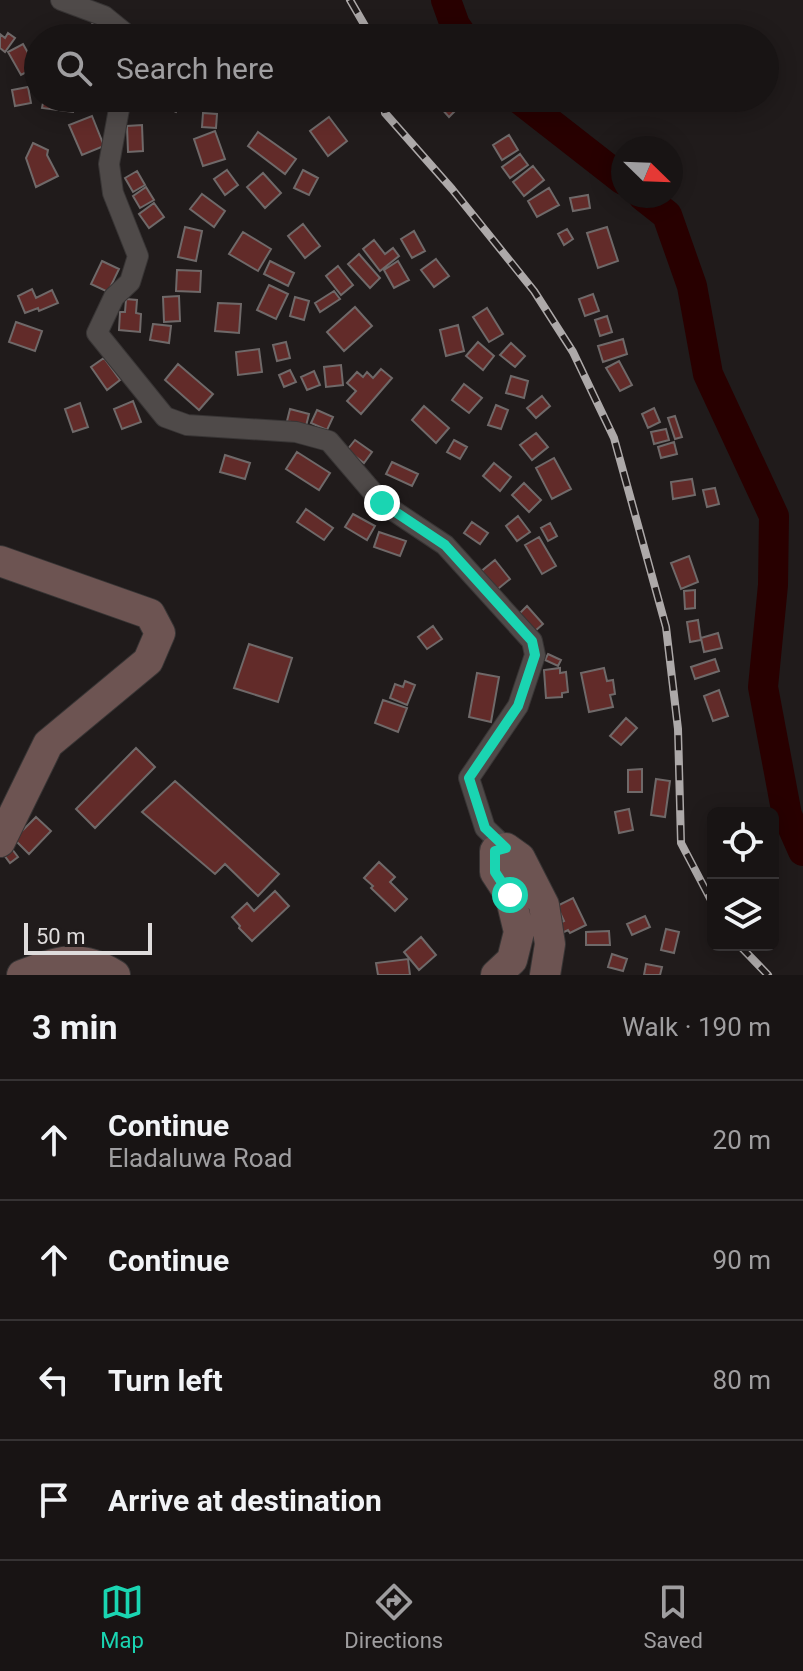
<!DOCTYPE html>
<meta charset="utf-8">
<style>
:root{--surface:#181414;--page:#211d1d;--text:#f1f3f6;--muted:#9f9ea0;--line:#363334;--accent:#1ad5b2}
body{margin:0;font-family:Roboto,sans-serif;background:var(--page);color:var(--text)}
.controls{position:absolute;right:24px;bottom:24px;display:grid;overflow:hidden;border-radius:12px;box-shadow:0 4px 20px #0003}
.controls button{width:72px;height:72px;display:grid;place-items:center;padding:0;border:0;border-bottom:2px solid var(--line);background:var(--surface);color:var(--text);font:40px sans-serif}
.compass{position:absolute;left:611px;top:136px;width:72px;height:72px;border-radius:50%;background:var(--surface);box-shadow:0 4px 20px #0003;rotate:113deg}
.scale{position:absolute;left:24px;bottom:20px;width:128px;box-sizing:border-box;padding-left:8px;border:4px solid #dfdcdc;border-top:0;font-size:22px;line-height:28px;white-space:nowrap;color:#dfdcdc;-webkit-text-stroke:6px #201b1b;paint-order:stroke}
.stop{position:absolute;width:24px;height:24px;margin:-18px;border:6px solid #1ad5b2;border-radius:50%;background:#fff}
.stop.end{background:#1ad5b2;border-color:#fff;box-shadow:0 2px 8px #0008}
.list{margin:0;padding:0;list-style:none}
h2{display:flex;justify-content:space-between;align-items:center;height:104px;margin:0;padding:0 32px;font-size:34px}
h2 small{font-size:26px;font-weight:400;color:var(--muted)}
.list li{display:grid;grid-template-columns:52px 1fr auto;gap:24px;align-items:center;box-sizing:border-box;height:120px;padding:0 32px;border-top:2px solid var(--line)}
.list b{display:block;font-size:30px;white-space:nowrap}
.list p{margin:0;font-size:26px;white-space:nowrap;color:var(--muted)}
.list em{font-size:26px;font-style:normal;color:var(--muted)}
.icon{flex:none;width:44px;height:44px;fill:none;stroke:currentColor;stroke-width:2;stroke-linecap:round;stroke-linejoin:round}
.map{position:relative;flex:none;width:803px;height:975px;overflow:hidden}
.search{position:absolute;background:var(--surface);box-shadow:0 4px 20px #0003;left:24px;right:24px;top:24px;height:88px;display:flex;align-items:center;gap:20px;box-sizing:border-box;padding:0 28px;border-radius:44px;color:var(--muted);font-size:30px}
.sheet{height:584px;background:var(--surface)}
nav{display:flex;justify-content:space-around;align-items:center;box-sizing:border-box;height:112px;border-top:2px solid var(--line);background:var(--surface);font-size:22px;color:var(--muted)}
nav a{display:grid;justify-items:center;gap:4px}
nav .on{color:var(--accent)}
.map>svg:first-child{display:block}
.lines{fill:none;stroke-linecap:round;stroke-linejoin:round}
.river{stroke:#280000;stroke-width:30}
.building{fill:#622b29;stroke:#6f6969;stroke-width:2}
.street-casing{stroke:#383535;stroke-width:22}
.secondary-casing{stroke:#383535;stroke-width:32}
.street{stroke:#4f4a49;stroke-width:20}
.secondary{stroke:#6d5452;stroke-width:30}
.rail-casing{stroke:#ada9a9;stroke-width:8}
.rail{stroke:#201b1b;stroke-width:5;stroke-dasharray:15;stroke-linecap:butt}
.route{stroke:#1ad5b2;stroke-width:10}
</style>
<div class="map">
<svg width="803" height="975" viewBox="0 0 803 975">
<rect width="100%" height="100%" fill="#201b1b"/>
<g class="lines">
<path class="river" d="M446 0 455 25 464 38
M518 98 623 180
M643 196 667 215 692 286 708 374 774 516 773 585 763 687 787 815 803 851"/>
</g>
<path class="building" d="M97 20 108 33 102 38H90L84 31Z
M8 33 15 38 5 52 0 48V34L5 38Z
M23 44 36 67 21 75 8 52Z
M28 87 31 103 15 106 12 90Z
M44 98H75L73 112 42 108Z
M165 98H183L176 112 161 105Z
M432 98H455L461 105 449 117Z
M203 113 217 114 216 128 202 127Z
M92 116 104 146 82 155 69 125Z
M329 117 347 141 328 156 310 131Z
M142 125 143 151 128 152 127 126Z
M215 131 225 159 203 166 194 139Z
M258 132 296 159 285 174 248 146Z
M509 135 518 150 502 160 493 145Z
M33 143 48 150 47 155 58 176 36 187 26 158Z
M520 154 528 165 510 178 502 167Z
M533 166 544 180 524 196 513 182Z
M227 170 238 185 225 195 214 179Z
M303 170 318 178 309 195 294 188Z
M137 171 145 185 133 192 125 178Z
M263 173 281 193 265 208 247 187Z
M146 187 154 200 140 208 133 196Z
M549 188 559 205 537 217 528 201Z
M202 194 225 211 214 227 190 209Z
M588 195 590 208 573 211 570 198Z
M154 203 164 217 149 228 139 214Z
M303 224 320 246 305 258 288 236Z
M185 227 202 231 196 261 178 257Z
M607 227 618 261 598 268 587 233Z
M567 229 573 239 564 245 558 234Z
M414 231 425 251 412 258 401 239Z
M243 232 271 249 258 271 229 254Z
M374 240 385 254 393 248 399 256 380 271 363 249Z
M359 254 380 278 370 288 348 264Z
M436 259 449 276 434 287 421 270Z
M102 261 119 269 108 292 91 284Z
M270 261 294 273 288 286 264 274Z
M398 261 409 280 394 288 384 270Z
M338 266 353 285 341 295 326 276Z
M177 270 201 271 200 292 176 291Z
M269 285 288 294 276 319 257 310Z
M32 289 36 298 52 290 58 303 39 311 38 308 25 313 18 296Z
M334 291 340 299 320 312 315 303Z
M593 294 599 311 585 316 579 299Z
M179 296 180 321 164 322 163 297Z
M295 297 309 301 304 320 290 316Z
M126 299 137 300 136 313 141 314 140 332 119 330 120 312H125Z
M218 303 241 304 239 333 215 331Z
M355 307 372 326 344 351 327 332Z
M487 308 503 334 489 342 473 317Z
M607 316 612 332 600 336 595 320Z
M16 322 42 331 35 351 9 342Z
M153 324 171 326 169 343 150 340Z
M458 325 464 351 446 356 440 330Z
M623 339 627 354 603 362 598 346Z
M286 342 290 358 277 361 273 345Z
M478 342 494 356 483 370 466 356Z
M511 343 525 356 515 367 500 355Z
M259 349 262 372 238 375 236 352Z
M104 358 120 380 107 390 91 367Z
M619 361 632 385 620 391 606 368Z
M178 364 213 394 199 410 165 380Z
M341 365 343 385 326 387 324 367Z
M381 369 392 378 361 414 347 401 356 391 347 383 357 372 363 377 367 372 373 378Z
M290 370 296 382 284 387 279 375Z
M314 371 320 385 307 390 301 377Z
M511 376 528 381 524 398 506 393Z
M464 384 482 398 469 413 452 400Z
M542 396 550 406 536 418 527 408Z
M133 401 141 422 122 429 114 409Z
M80 403 88 427 73 432 65 409Z
M496 405 508 410 501 429 488 425Z
M424 406 449 428 436 443 412 420Z
M654 408 660 422 648 428 642 414Z
M290 409 309 414 306 426 287 421Z
M317 410 333 417 327 430 311 423Z
M675 416 682 437 675 439 668 418Z
M666 429 669 440 654 444 651 432Z
M536 433 548 447 532 460 520 445Z
M355 440 372 452 364 463 347 450Z
M454 440 467 447 460 459 447 452Z
M674 442 677 454 661 458 658 447Z
M297 452 330 473 319 490 286 469Z
M225 455 250 463 245 479 220 472Z
M554 458 571 489 552 499 536 468Z
M392 462 418 474 412 486 386 474Z
M494 463 511 477 500 491 483 476Z
M692 479 695 495 673 499 671 482Z
M524 483 541 500 529 512 512 495Z
M715 488 719 504 707 507 703 490Z
M306 509 333 528 324 540 297 522Z
M353 514 375 526 367 540 345 527Z
M518 516 530 532 517 541 506 526Z
M472 522 488 533 480 544 464 533Z
M550 523 557 536 548 541 541 528Z
M379 532 406 541 400 556 374 547Z
M539 537 556 566 542 574 525 545Z
M689 556 698 582 681 589 671 563Z
M495 560 510 579 494 592 479 573Z
M695 590V608L685 609 684 591Z
M527 606 543 624 535 631 519 614Z
M698 620 701 640 690 642 687 622Z
M433 626 442 639 427 649 418 637Z
M718 633 722 648 704 652 701 638Z
M249 644 292 658 278 702 234 688Z
M548 654 561 660 558 666 545 660Z
M715 659 719 671 695 679 691 667Z
M560 668V673L566 672 568 692 562 693V697L546 698 544 670Z
M604 668 607 681 613 680 615 694 610 695 613 707 589 712 581 673Z
M477 673 499 677 491 722 469 717Z
M405 681 415 685 407 705 390 698 395 684 403 687Z
M719 690 728 716 713 721 704 696Z
M383 700 407 708 398 732 375 723Z
M626 718 637 728 621 745 610 736Z
M136 748 155 767 95 828 76 809Z
M642 769V792H628V770Z
M656 779 670 781 665 817 651 815Z
M175 781 279 874 258 896 225 864 215 874 142 812Z
M629 809 633 830 619 833 615 812Z
M36 817 51 831 29 854 14 839Z
M12 849 18 857 10 863 4 855Z
M379 862 395 877 390 882 407 899 395 911 371 888 373 886 364 878Z
M275 891 289 906 252 941 239 928 240 926 232 917 247 903 254 911Z
M573 898 586 925 570 933 568 930 556 936 551 927 564 921 557 906Z
M645 916 650 927 632 935 627 924Z
M666 929 679 932 674 953 661 950Z
M609 931 610 945H586V932Z
M421 937 436 955 419 970 404 952Z
M612 954 627 959 623 971 608 967Z
M408 959 410 975H378L376 963Z
M646 964 662 967 660 975H644Z"/>
<g class="lines">
<g class="street-casing">
<path id="street" d="M61 0 104 16 131 38
M121 98 109 164 113 193 138 256 130 282 114 297 97 333 165 417 187 425 296 432 329 441 382 503 445 545 532 641 535 655 518 706 469 778 485 828 506 848"/>
</g>
<g class="secondary-casing">
<path id="secondary" d="M0 561 150 614 160 633 148 661 48 744 0 842
M22 975C58 961 79 953 115 975
M496 975 512 960 519 932 510 895 495 872V851L506 848 520 858 544 905 550 944 545 975"/>
</g>
<use href="#street" class="street"/>
<use href="#secondary" class="secondary"/>
<g class="rail-casing">
<path id="rail" d="M350 0 372 38
M383 98 385 113 452 189 534 291 573 352 614 438 666 627 678 729 681 843 713 904
M739 945 768 975"/>
</g>
<use href="#rail" class="rail"/>
</g>
<g class="lines">
<path class="route" d="M382 503 445 545 532 641 535 655 518 706 469 778 485 828 506 848 495 851V872L510 895"/>
</g>
</svg>
<div class="controls">
<button><svg class="icon" aria-label="locate" viewBox="0 0 24 24"><circle cx="12" cy="12" r="6"/><path d="M12 2v4M12 18v4M2 12h4M18 12h4"/></svg></button>
<button><svg class="icon" aria-label="layers" viewBox="0 0 24 24"><path d="M12 4l9 5-9 5-9-5zM3 14l9 5 9-5"/></svg></button>
</div>
<svg class="compass" viewBox="-18 -18 36 36"><path d="M0-13l5 13h-10z" fill="#e53935"/><path d="M0 13l5-13h-10z" fill="#9f9ea0"/></svg>
<div class="scale">50 m</div>
<div class="stop" style="left:510px;top:895px"></div>
<div class="stop end" style="left:382px;top:503px"></div>
<div class="search"><svg class="icon" aria-label="search" viewBox="0 0 24 24"><circle cx="10" cy="10" r="6"/><path d="M15 15l6 6"/></svg>Search here</div>
</div>
<section class="sheet">
<h2>3 min<small>Walk · 190 m</small></h2>
<ul class="list">
<li><svg class="icon" aria-label="ahead" viewBox="0 0 24 24"><path d="M12 20V5M6 11l6-6 6 6"/></svg><div><b>Continue</b><p>Eladaluwa Road</p></div><em>20 m</em></li>
<li><svg class="icon" aria-label="ahead" viewBox="0 0 24 24"><path d="M12 20V5M6 11l6-6 6 6"/></svg><div><b>Continue</b></div><em>90 m</em></li>
<li><svg class="icon" aria-label="left" viewBox="0 0 24 24"><path d="M17 20v-9H6M10 6l-5 5 5 5"/></svg><div><b>Turn left</b></div><em>80 m</em></li>
<li><svg class="icon" aria-label="arrive" viewBox="0 0 24 24"><path d="M6 21V4h12l-3 4 3 4H6"/></svg><div><b>Arrive at destination</b></div></li>
</ul>
</section>
<nav>
<a class="on"><svg class="icon" aria-label="map" viewBox="0 0 24 24"><path d="M3 6l6-2 6 2 6-2v14l-6 2-6-2-6 2zM9 4v14M15 6v14"/></svg>Map</a>
<a><svg class="icon" aria-label="directions" viewBox="0 0 24 24"><path d="M12 3l9 9-9 9-9-9zM9 14v-3h6M13 9l2 2-2 2"/></svg>Directions</a>
<a><svg class="icon" aria-label="saved" viewBox="0 0 24 24"><path d="M7 4h10v16l-5-4-5 4z"/></svg>Saved</a>
</nav>
